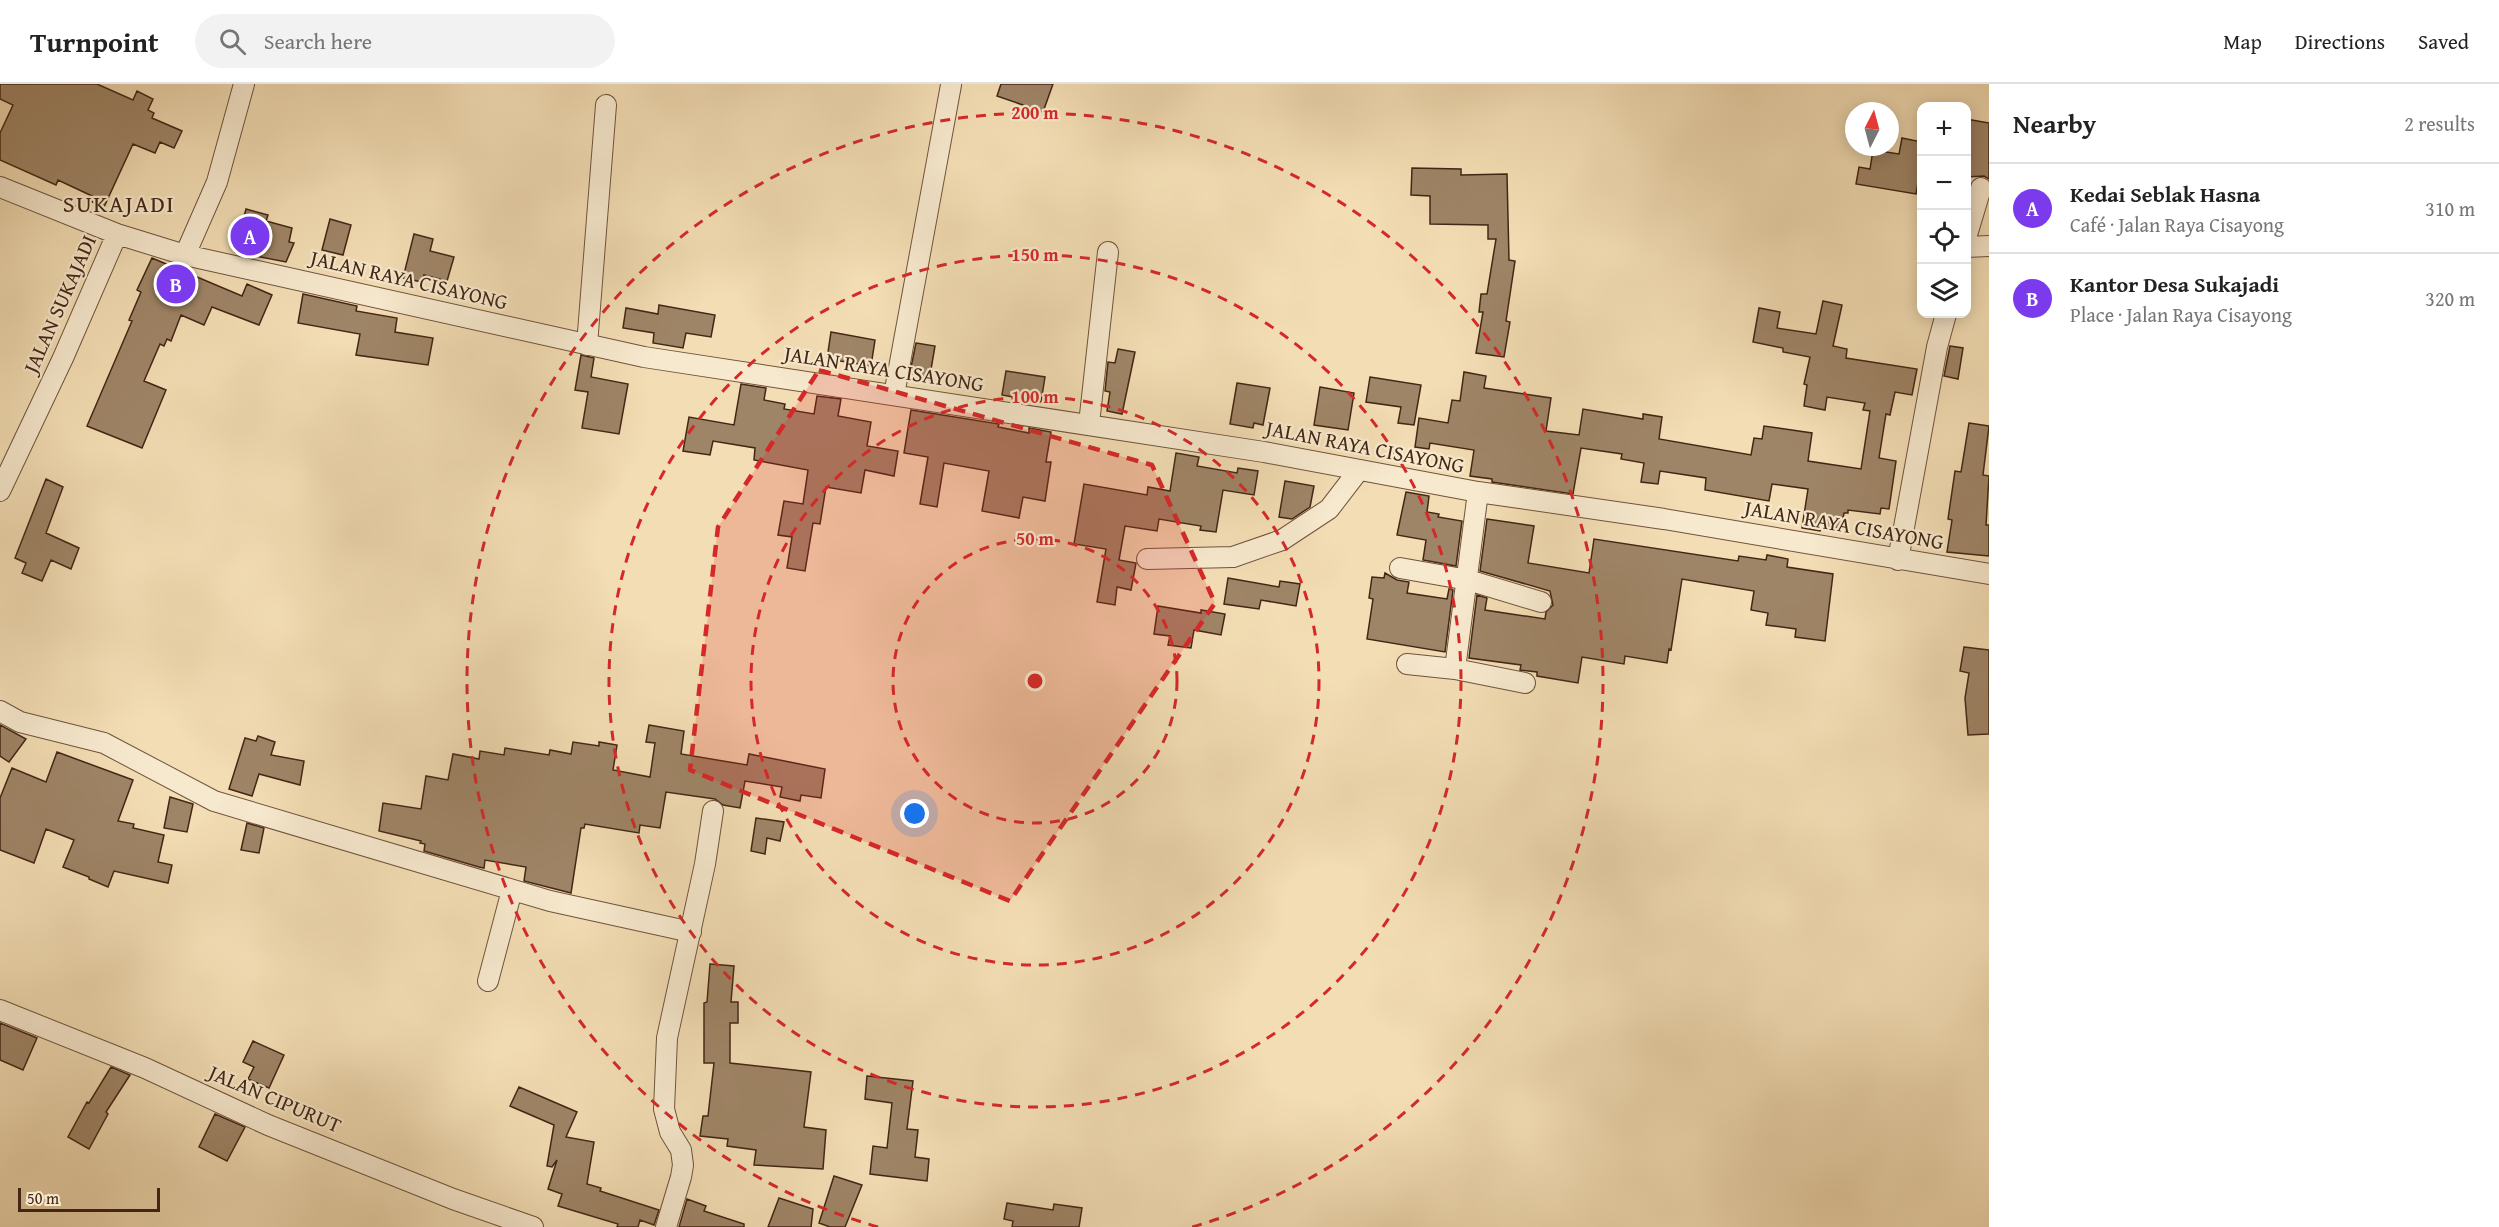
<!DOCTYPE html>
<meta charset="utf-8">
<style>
:root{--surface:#fff;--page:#f2f2f2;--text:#222;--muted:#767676;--line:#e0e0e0;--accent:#7c3aed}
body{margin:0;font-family:"Gentium Book Plus",serif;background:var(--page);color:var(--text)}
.controls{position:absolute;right:18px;top:18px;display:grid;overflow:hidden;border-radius:12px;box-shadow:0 3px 15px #0003}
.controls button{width:54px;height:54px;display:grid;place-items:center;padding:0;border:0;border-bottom:2px solid var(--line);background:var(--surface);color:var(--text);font:30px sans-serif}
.compass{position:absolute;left:1845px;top:18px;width:54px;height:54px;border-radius:50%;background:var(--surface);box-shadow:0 3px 15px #0003;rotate:6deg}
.scale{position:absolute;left:18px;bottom:15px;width:142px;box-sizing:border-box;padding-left:6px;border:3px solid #432614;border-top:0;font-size:16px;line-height:21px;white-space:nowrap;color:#432614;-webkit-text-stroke:4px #f7e9ce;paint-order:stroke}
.you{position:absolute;left:915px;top:730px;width:21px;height:21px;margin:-15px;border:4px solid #fff;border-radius:50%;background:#1a73e8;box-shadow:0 0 0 9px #1a73e833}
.badge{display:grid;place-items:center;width:39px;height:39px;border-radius:50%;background:var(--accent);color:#fff;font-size:20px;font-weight:700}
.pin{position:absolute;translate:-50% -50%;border:3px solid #fff;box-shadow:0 2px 6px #0006}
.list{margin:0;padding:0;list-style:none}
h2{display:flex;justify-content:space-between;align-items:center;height:78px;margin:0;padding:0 24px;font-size:26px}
h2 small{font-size:20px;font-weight:400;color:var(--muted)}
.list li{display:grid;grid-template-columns:39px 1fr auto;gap:18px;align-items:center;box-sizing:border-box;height:90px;padding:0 24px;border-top:2px solid var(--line)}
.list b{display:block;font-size:22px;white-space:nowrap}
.list p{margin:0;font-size:20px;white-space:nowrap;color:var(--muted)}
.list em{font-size:20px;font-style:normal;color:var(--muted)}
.icon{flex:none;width:33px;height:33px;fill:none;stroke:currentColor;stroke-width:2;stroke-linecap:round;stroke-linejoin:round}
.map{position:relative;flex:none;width:1989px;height:1143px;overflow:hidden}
header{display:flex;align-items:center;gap:36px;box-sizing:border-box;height:84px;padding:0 30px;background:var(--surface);border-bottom:2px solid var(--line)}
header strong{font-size:28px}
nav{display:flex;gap:33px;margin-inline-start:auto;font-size:21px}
.search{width:420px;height:54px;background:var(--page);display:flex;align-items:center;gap:15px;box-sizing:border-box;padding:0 21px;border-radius:33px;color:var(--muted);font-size:22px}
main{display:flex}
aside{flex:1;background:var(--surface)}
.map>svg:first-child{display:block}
.building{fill:#9f8567;stroke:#432614;stroke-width:1.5}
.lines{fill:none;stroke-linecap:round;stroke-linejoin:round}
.minor-casing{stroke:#6f543c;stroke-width:22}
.minor{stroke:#f7e9ce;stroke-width:20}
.marked{fill:#d62828;fill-opacity:0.2;stroke:#d62828;stroke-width:4.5;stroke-dasharray:12 8;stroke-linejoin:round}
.ring{fill:none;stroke:#d62828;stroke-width:3;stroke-dasharray:10 8}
.labels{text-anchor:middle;stroke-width:4.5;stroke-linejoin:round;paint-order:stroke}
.street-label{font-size:21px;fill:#432614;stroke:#f7e9ce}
.quarter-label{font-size:24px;letter-spacing:1.5px;fill:#432614;stroke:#f7e9ce}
.centre{fill:#d62828;stroke:#f7e9ce;stroke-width:3}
.ring-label{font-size:18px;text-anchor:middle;font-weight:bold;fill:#d62828;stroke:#f7e9ce;stroke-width:4.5;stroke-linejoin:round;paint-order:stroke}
</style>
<header>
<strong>Turnpoint</strong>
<div class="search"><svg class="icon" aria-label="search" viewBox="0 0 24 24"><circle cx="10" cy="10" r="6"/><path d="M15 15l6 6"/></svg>Search here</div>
<nav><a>Map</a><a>Directions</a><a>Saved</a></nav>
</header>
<main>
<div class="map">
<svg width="1989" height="1143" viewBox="0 0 1989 1143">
<rect width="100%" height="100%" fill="#f3ddb4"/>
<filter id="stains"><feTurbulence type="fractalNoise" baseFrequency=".00333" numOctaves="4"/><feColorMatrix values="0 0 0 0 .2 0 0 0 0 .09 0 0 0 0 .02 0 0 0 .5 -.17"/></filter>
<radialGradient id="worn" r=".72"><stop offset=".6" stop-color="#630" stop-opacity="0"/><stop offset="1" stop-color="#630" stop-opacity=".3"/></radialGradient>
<path class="building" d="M0 0H97L133 16 137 7 153 15 148 26 154 29 152 34 182 47 174 64 160 58 155 69 133 60 104 123 90 117 92 112 58 96 56 101 0 76V49L13 21 0 15Z
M1001 0H1053L1043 28 997 12Z
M1966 35 1989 39V95L1984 92 1966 93Z
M1902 54 1922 58V76L1916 110 1856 100 1859 83 1870 85 1873 66 1899 70Z
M1412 84 1461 85V91L1507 90 1509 176 1515 177 1506 237 1510 238 1504 273 1476 269 1483 228H1479L1481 210H1487L1496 155H1488V141L1430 140V112L1411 111Z
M246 125 268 131 266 137 292 144 289 158 294 159 286 178 235 168Z
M330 135 351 141 343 171 322 166Z
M414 150 433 155 430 167 454 173 447 197 424 191 422 198 403 194Z
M152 174 242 212 247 200 272 211 259 241 212 223 204 241 181 231 171 257 167 255 164 262 160 260 144 297 166 306 142 364 87 342 132 237 129 236 141 208 137 206Z
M303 210 357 222 356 227 397 234 395 248 433 254 428 281 356 271 360 250 298 239Z
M1823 217 1842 221 1833 262 1847 265 1846 274 1917 285 1912 311 1895 308 1890 331 1886 330 1879 374 1896 377 1889 425 1881 424 1880 430 1848 426V429H1844L1841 445 1821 442 1820 447 1802 444 1808 405 1772 400 1769 417 1705 406 1706 394 1660 387 1658 400 1641 398 1644 379 1621 375 1622 370 1581 364 1573 410 1492 398V395L1470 392 1474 366 1430 359 1429 365 1415 363 1419 334 1448 339 1452 316 1460 317 1464 288 1486 292 1484 304 1551 314 1546 347 1579 351 1583 325 1643 335V330L1662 333 1659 355 1751 371 1754 354 1762 355 1764 342 1812 349 1808 377 1861 385 1870 327 1863 326 1865 319 1827 313 1825 326 1804 322 1807 301 1804 300 1810 273 1783 268V264L1753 258 1759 224 1780 228 1777 244 1816 250Z
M659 221 715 231 711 253 686 249 683 264 653 259 654 249 623 244 626 224 658 230Z
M831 248 875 256 871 282 827 275Z
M916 259 935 262 929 297 909 293Z
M1950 262 1963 264 1958 295 1944 292Z
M1118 265 1135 268 1122 330 1107 327 1110 308 1105 307 1108 278 1115 279Z
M581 271 594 274 591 293 628 300 619 350 582 344 588 308 575 306Z
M1006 287 1045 293 1041 318 1002 311Z
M1370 293 1421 301 1414 341 1398 339 1401 323 1366 318Z
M1237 299 1270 304 1263 341 1254 339 1253 344 1230 340Z
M741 300 766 304 764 316 785 320 784 325 814 330 817 312 841 315 838 332 871 338 867 362 898 367 894 392 865 386 861 409 826 403 820 440 813 439 805 487 787 484 792 453 778 451 784 417 803 420 808 386 754 376 755 364 713 357 710 371 683 367 689 333 734 341Z
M1320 303 1354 309 1348 346 1314 341Z
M911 326 999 340 998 343 1029 349V344L1051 348 1046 378H1051L1045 417 1023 413 1019 434 982 427 989 387 944 379 937 423 920 420 928 373 904 369Z
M1969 339 1989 342 1983 391 1989 392 1986 441H1989V472L1947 468 1952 436 1948 435 1955 387 1961 388Z
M1176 369 1199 373 1197 382 1237 389 1238 384 1258 387 1254 411 1223 406 1216 448 1200 446 1201 442 1159 435 1157 447 1125 442 1119 476 1136 479 1131 506 1117 503 1115 521 1097 518 1106 465 1074 460 1084 400 1147 411 1148 403 1170 407Z
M46 395 63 403 46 449 79 464 71 485 51 476 42 497 22 489 26 479 15 474Z
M1285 397 1314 402 1310 423 1292 435 1279 433Z
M1406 408 1429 412 1427 428 1439 430 1438 433 1462 437 1456 482 1423 476 1426 456 1397 451Z
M1487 435 1534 442 1528 479 1589 489 1594 455 1738 477 1739 472 1766 476 1767 471 1788 475 1787 483 1833 490 1825 557 1795 553 1796 545 1766 541 1768 529 1751 526 1754 507 1682 495 1671 566 1669 565 1667 579 1625 572 1624 580 1582 573 1578 599 1537 592V588L1520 586 1521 581 1469 574 1477 511 1487 514 1485 526 1545 535 1546 528 1553 521 1550 507 1480 487Z
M1385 489 1397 496 1409 498 1407 509 1447 515 1449 505 1453 506 1445 568 1367 555 1373 515 1369 514 1372 493 1384 494Z
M1228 494 1279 503 1280 497 1300 500 1296 522 1261 516 1259 525 1224 520Z
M1158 522 1201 529V526L1225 530 1221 551 1194 546 1191 564 1168 561 1170 552 1154 550Z
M1964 563 1989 566V650L1968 651 1965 614 1969 589 1960 587Z
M0 641 26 655 9 678 0 672Z
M649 641 684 647 681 670 747 681 749 670 825 685 821 714 801 711 800 717 780 713 782 703 745 697 740 724 723 721 715 715 666 708 660 744 640 741 639 749 585 740 584 744H581L571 809 524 797 526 783 485 776 484 784 479 783 424 767 425 760 420 759 421 757 379 747 383 719 421 725 426 692 448 696 453 670 479 675 480 667 504 671 505 664 549 671 550 666 571 670 573 658 599 662V658L617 661 613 686 650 693 655 659 646 658Z
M258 652 275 658 271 671 304 677 300 701 259 690 252 712 229 705 245 654 256 657Z
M57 668 133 696 118 737 134 740 133 744 164 751 158 778 172 781 168 799 114 787 108 803 89 795V793L63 783 74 756 46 745 34 779 0 766V714L12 684 46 698Z
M170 713 193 720 187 748 164 744Z
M756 734 784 738 780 757 767 754 765 770 751 767Z
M247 739 264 744 259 769 241 766Z
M710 880 734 882 731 918H738V939H730V979L811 988 804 1043 826 1046 823 1085 754 1081 756 1066 727 1062 728 1055 700 1052 703 1032H708L714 979H704V919L707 918Z
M0 939 37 954 23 986 0 976Z
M253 957 284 971 269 1004 248 995 254 983 243 978Z
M111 983 130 991 106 1028 108 1030 89 1065 68 1053 87 1018 89 1019Z
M867 992 913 997 907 1045 918 1046 915 1073 929 1075 927 1097 870 1090 873 1062 887 1064 892 1019 865 1015Z
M519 1003 577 1028 566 1053 594 1058 587 1100 601 1104 600 1107 659 1126 654 1141 640 1136 638 1143H617L618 1140 558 1122 562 1110 548 1105 557 1076 552 1083 547 1082 554 1041 510 1022Z
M215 1030 245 1043 227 1077 199 1063Z
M834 1092 862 1101 845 1143H830L819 1139Z
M779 1114 813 1125 811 1143H768Z
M687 1115 706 1122 704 1127 744 1140V1143H679Z
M1007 1119 1053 1126 1054 1120 1082 1124 1079 1143H1012L1013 1137 1004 1135Z"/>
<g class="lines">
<g class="minor-casing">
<path id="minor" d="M0 103 117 150 185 171 644 273 1264 368 1478 408 1664 435 1989 490
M1966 154 1981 104
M1966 163 1989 162
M185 171 217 98 244 0
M587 261 606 21
M894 311 951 1
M1089 340 1108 168
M0 407 63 274 117 150
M1147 475 1233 473 1282 456 1329 425 1359 386
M1898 476 1937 263 1946 230
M1400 484 1468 496 1541 518
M1407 580 1455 585 1525 599
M1455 585 1478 408
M0 627 20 638 104 659 214 717 550 817 691 848
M488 897 512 806
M0 926 145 984 268 1041 453 1115 533 1143
M666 1143 681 1093 683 1081 681 1066 670 1048 664 1025 667 954 705 780 713 727"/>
</g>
<use href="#minor" class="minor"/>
</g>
<path class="marked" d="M819 286 1152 381 1215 519 1010 817 690 686 718 443Z"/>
<g class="ring">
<circle cx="1035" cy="597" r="142"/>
<circle cx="1035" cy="597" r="284"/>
<circle cx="1035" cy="597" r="426"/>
<path d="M878 1143A568 568 0 1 1 1192 1143"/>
</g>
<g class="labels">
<g class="street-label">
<text transform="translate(409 196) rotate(13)" y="7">JALAN RAYA CISAYONG</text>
<text transform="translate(60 220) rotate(-66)" y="7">JALAN SUKAJADI</text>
<text transform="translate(884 285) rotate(9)" y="7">JALAN RAYA CISAYONG</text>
<text transform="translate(1365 363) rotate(11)" y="7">JALAN RAYA CISAYONG</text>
<text transform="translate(1844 441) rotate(10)" y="7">JALAN RAYA CISAYONG</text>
<text transform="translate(275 1015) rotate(23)" y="7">JALAN CIPURUT</text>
</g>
<g class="quarter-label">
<text x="119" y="128">SUKAJADI</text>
</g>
</g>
<circle cx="1035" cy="597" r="9" class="centre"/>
<g class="ring-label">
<text x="1035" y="35">200 m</text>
<text x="1035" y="177">150 m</text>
<text x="1035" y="319">100 m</text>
<text x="1035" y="461">50 m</text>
</g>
<rect width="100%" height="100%" filter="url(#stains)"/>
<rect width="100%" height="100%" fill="url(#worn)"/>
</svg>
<div class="controls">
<button>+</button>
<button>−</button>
<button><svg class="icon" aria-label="locate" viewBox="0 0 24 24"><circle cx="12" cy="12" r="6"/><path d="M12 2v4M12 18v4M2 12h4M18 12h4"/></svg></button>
<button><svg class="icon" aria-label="layers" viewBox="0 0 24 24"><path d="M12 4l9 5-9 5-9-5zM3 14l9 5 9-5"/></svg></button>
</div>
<svg class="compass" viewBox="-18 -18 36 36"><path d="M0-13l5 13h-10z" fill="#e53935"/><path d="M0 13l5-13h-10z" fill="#767676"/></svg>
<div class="scale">50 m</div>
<div class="you"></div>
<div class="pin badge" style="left:250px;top:152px">A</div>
<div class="pin badge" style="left:176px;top:200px">B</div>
</div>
<aside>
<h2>Nearby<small>2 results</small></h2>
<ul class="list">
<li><span class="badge">A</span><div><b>Kedai Seblak Hasna</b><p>Café · Jalan Raya Cisayong</p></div><em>310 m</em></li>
<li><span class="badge">B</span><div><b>Kantor Desa Sukajadi</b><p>Place · Jalan Raya Cisayong</p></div><em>320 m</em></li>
</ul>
</aside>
</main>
